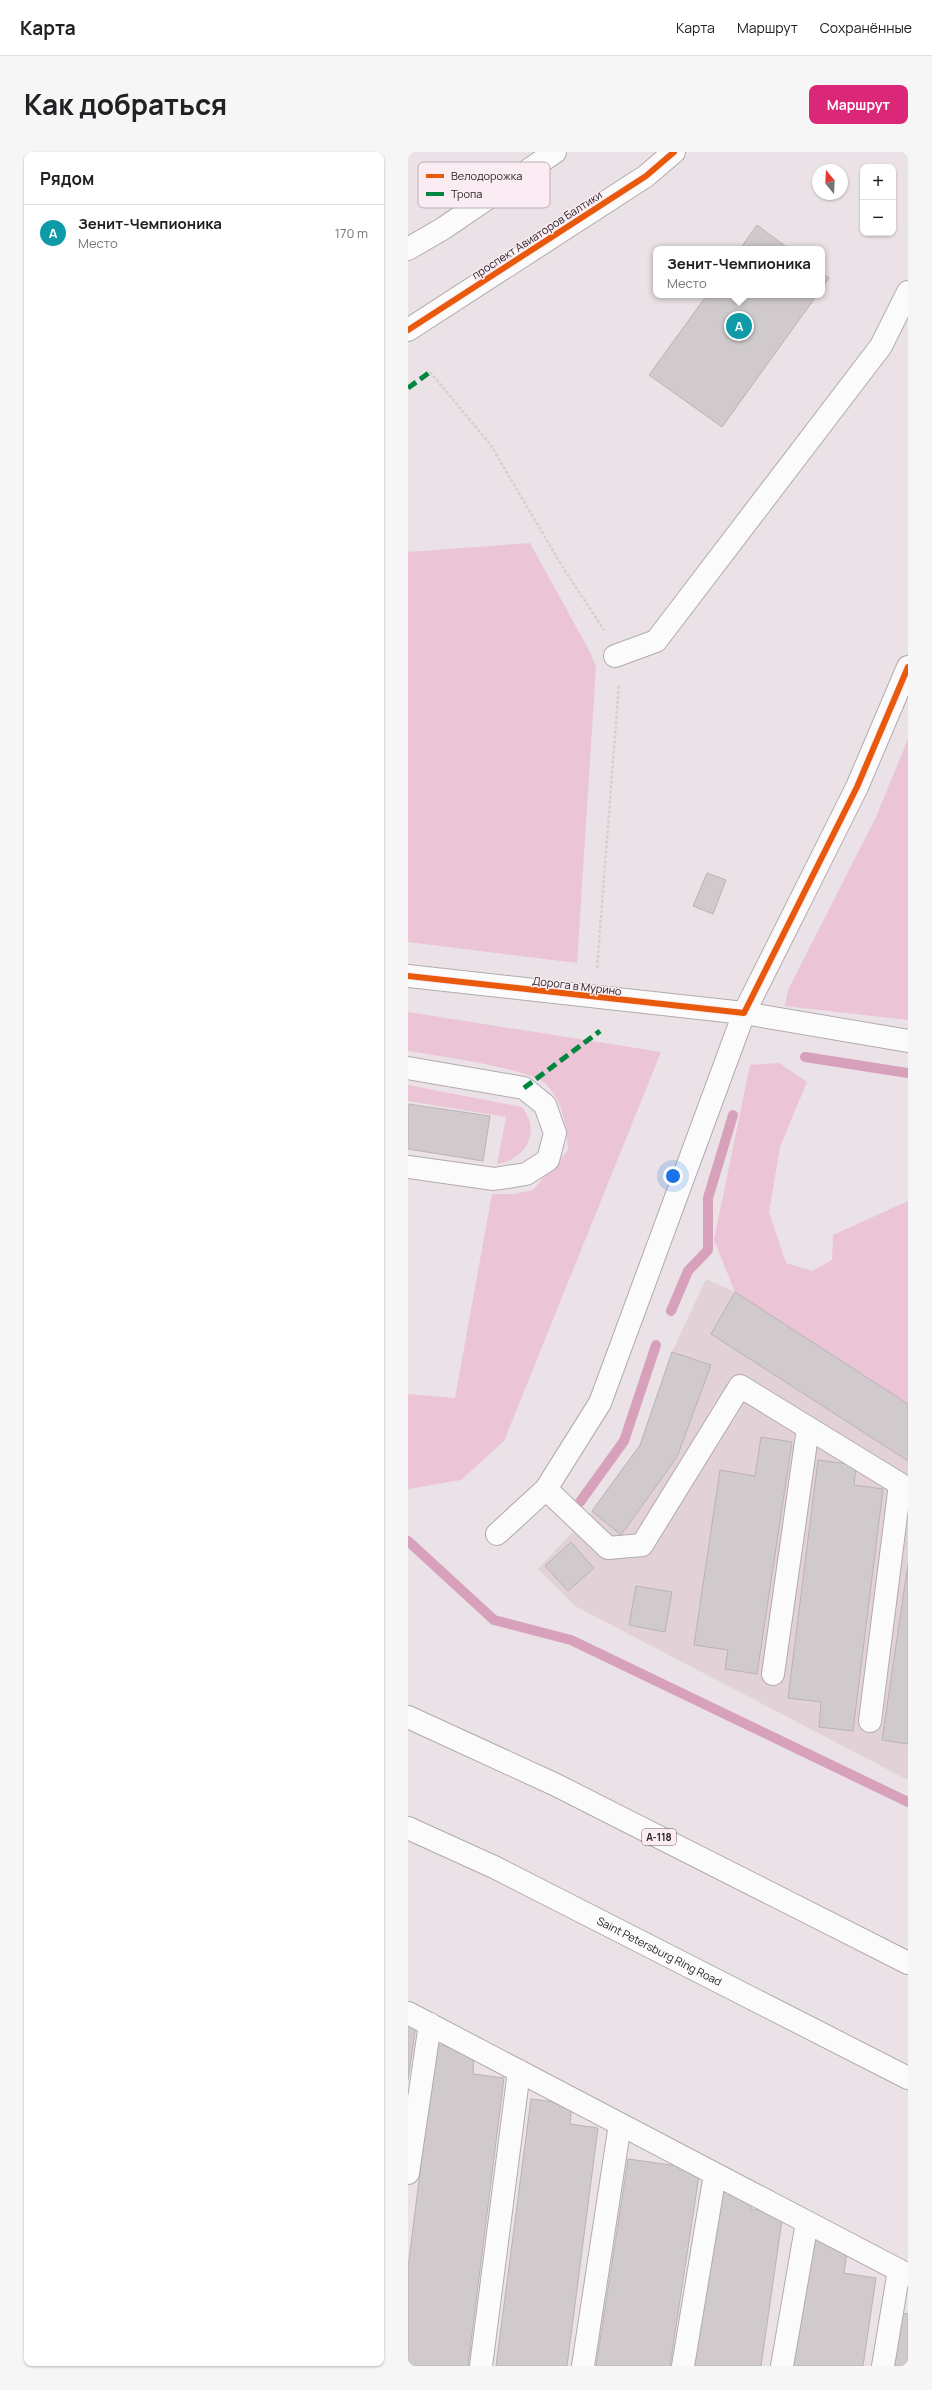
<!DOCTYPE html>
<html lang="ru">
<meta charset="utf-8">
<style>
:root{--surface:#fff;--page:#f6f6f6;--text:#202124;--muted:#757577;--line:#e0e0e0;--accent:#db2777}
body{margin:0;font-family:Manrope,sans-serif;background:var(--page);color:var(--text)}
.controls{position:absolute;right:12px;top:12px;display:grid;overflow:hidden;border-radius:8px;box-shadow:0 1px 3px #0004}
.controls button{width:36px;height:36px;display:grid;place-items:center;padding:0;border:0;border-bottom:1px solid var(--line);background:var(--surface);color:var(--text);font:20px sans-serif}
.compass{position:absolute;left:404px;top:12px;width:36px;height:36px;border-radius:50%;background:var(--surface);box-shadow:0 1px 3px #0004;rotate:342deg}
.you{position:absolute;left:265px;top:1024px;width:14px;height:14px;margin:-10px;border:3px solid #fff;border-radius:50%;background:#1a73e8;box-shadow:0 0 0 6px #1a73e833}
.badge{display:grid;place-items:center;width:26px;height:26px;border-radius:50%;background:var(--accent);color:#fff;font-size:13px;font-weight:700}
.pin{position:absolute;translate:-50% -50%;border:2px solid #fff;box-shadow:0 1px 4px #0006}
.popup{position:absolute;left:245px;top:94px;width:172px;height:52px;box-sizing:border-box;display:grid;place-content:center;border-radius:8px;background:var(--surface);filter:drop-shadow(0 1px 3px #0005);font-size:13px;white-space:nowrap;color:var(--muted)}
.popup b{font-size:15px;color:var(--text)}
.popup::after{content:'';position:absolute;left:50%;top:100%;margin-left:-8px;border:8px solid transparent;border-top-color:var(--surface)}
.list{margin:0;padding:0;list-style:none}
h2{display:flex;justify-content:space-between;align-items:center;height:52px;margin:0;padding:0 16px;font-size:17px}
h2 small{font-size:13px;font-weight:400;color:var(--muted)}
.list li{display:grid;grid-template-columns:26px 1fr auto;gap:12px;align-items:center;box-sizing:border-box;height:56px;padding:0 16px;border-top:1px solid var(--line)}
.list b{display:block;font-size:15px;white-space:nowrap}
.list p{margin:0;font-size:13px;white-space:nowrap;color:var(--muted)}
.list em{font-size:13px;font-style:normal;color:var(--muted)}
.map{position:relative;flex:none;width:500px;height:2214px;overflow:hidden;border-radius:8px}
header{display:flex;align-items:center;gap:24px;box-sizing:border-box;height:56px;padding:0 20px;background:var(--surface);border-bottom:1px solid var(--line)}
header strong{font-size:19px}
nav{display:flex;gap:22px;margin-inline-start:auto;font-size:14px}
.intro{display:flex;align-items:center;justify-content:space-between;box-sizing:border-box;height:96px;padding:0 24px}
h1{margin:0;font-size:28px}
.button{padding:10px 18px;border-radius:8px;background:var(--accent);color:#fff;font-size:14px;font-weight:700}
main{display:flex;gap:24px;padding:0 24px}
aside{flex:1;background:var(--surface);border-radius:8px;box-shadow:0 1px 3px #0004}
.map>svg:first-child{display:block}
.built{fill:#e2d2d8}
.green{fill:#ebc4d6}
.lines{fill:none;stroke-linecap:round;stroke-linejoin:round}
.stream{stroke:#d8a1bb;stroke-width:10}
.building{fill:#d0cacd;stroke:#b9b3b6}
.minor-casing{stroke:#b1abae;stroke-width:24}
.highway-casing{stroke:#b1abae;stroke-width:24}
.path{stroke:#d3d0d2;stroke-width:2.5;stroke-dasharray:3 2;stroke-linecap:butt}
.minor{stroke:#fcfbfb;stroke-width:22}
.highway{stroke:#fcfbfb;stroke-width:22}
.quiet{stroke:#00873e;stroke-width:5;stroke-dasharray:10 5;stroke-linecap:butt}
.cycleway-casing{stroke:#fbecf3;stroke-width:8}
.cycleway{stroke:#e8590c;stroke-width:6}
.labels{text-anchor:middle;stroke-width:3;stroke-linejoin:round;paint-order:stroke}
.shield{fill:#fbecf3;stroke:#645c5f;stroke-width:1}
.shield-label{font-size:10px;font-weight:bold;fill:#231e20}
.street-label{font-size:11px;fill:#231e20;stroke:#fbecf3}
.key{fill:#fbecf3;stroke:#baaeb4;stroke-width:1}
.key-label{font-size:11px;fill:#231e20}
</style>
<header>
<strong>Карта</strong>
<nav><a>Карта</a><a>Маршрут</a><a>Сохранённые</a></nav>
</header>
<div class="intro"><h1>Как добраться</h1><a class="button">Маршрут</a></div>
<main>
<aside>
<h2>Рядом<small></small></h2>
<ul class="list">
<li><span class="badge" style="background:#0f9aa8">A</span><div><b>Зенит-Чемпионика</b><p>Место</p></div><em>170 m</em></li>
</ul>
</aside>
<div class="map">
<svg width="500" height="2214" viewBox="0 0 500 2214">
<rect width="100%" height="100%" fill="#eae2e6"/>
<path class="built" d="M298 1127 327 1140 500 1252V1628L167 1454 130 1417 184 1359 232 1293 264 1200Z"/>
<path class="green" d="M122 391 182 500 188 515 169 811 0 790V400Z
M500 587V868L377 854 380 838 468 665Z
M0 860 253 900 96 1289 53 1328 0 1337V1242L47 1246 84 1042H106L125 1038 160 998C159 975 155 951 139 933 126 917 25 903 0 899Z
M371 911 399 930 372 995 361 1060 378 1111 404 1119 424 1108 425 1083 500 1049V1252L327 1140 306 1088 342 913Z
M0 933 114 955C133 979 119 1007 89 1012L98 965 0 949Z"/>
<g class="lines">
<path class="stream" d="M397 905 500 921
M263 1159 280 1119 300 1098V1046L325 963
M172 1350 216 1289 248 1193
M0 1389 86 1468 163 1488 500 1650"/>
</g>
<path class="building" d="M349 73 381 97H332Z
M414 121 421 126 414 136Z
M299 143H409L314 275 241 223Z
M299 721 318 728 305 762 285 754Z
M0 952 82 964 75 1009 0 997Z
M327 1140 500 1252V1309L303 1182Z
M264 1200 303 1213 269 1305 213 1383 184 1359 232 1293Z
M353 1285 384 1290 349 1522 317 1517 320 1498 286 1493 312 1318 347 1324Z
M410 1308 448 1313 446 1333 475 1337 445 1579 411 1575 413 1550 380 1546Z
M163 1390 186 1416 160 1439 137 1414Z
M500 1412V1592L474 1588Z
M228 1434 264 1440 257 1480 221 1473Z
M0 1873 8 1874 0 1928Z
M28 1892 66 1901 65 1922 96 1926 60 2214H0V2116Z
M123 1947 164 1952 162 1972 190 1976 159 2214H88Z
M220 2007 292 2017 262 2214H188Z
M310 2039 344 2044 343 2057 375 2061 353 2214H284Z
M402 2087 440 2092 436 2121 468 2126 455 2214H383Z
M493 2161 500 2162V2214H485Z"/>
<g class="lines">
<g class="minor-casing">
<path id="minor" d="M0 97 36 76 147 0
M0 178 238 24 266 0
M207 504 248 489 473 194 500 140
M0 824 336 861 500 889
M0 916 116 936 137 953 147 981 140 1008 118 1022 86 1027 0 1015
M138 1337 200 1396 234 1393 332 1234 500 1337
M89 1382 138 1337 192 1251 336 861 449 635 500 515
M365 1522 400 1276
M462 1569 492 1332
M0 1861 500 2123
M0 2021 22 1872
M73 2214 111 1919
M175 2214 212 1972
M275 2214 307 2022
M374 2214 399 2070
M475 2214 491 2118"/>
</g>
<g class="highway-casing">
<g id="highway">
<path d="M0 1565 146 1632 500 1811"/>
<path id="s1" d="M0 1676 86 1715 500 1926"/>
</g>
</g>
<path class="path" d="M22 220 82 292 157 419 196 478
M189 816 211 532"/>
<use href="#minor" class="minor"/>
<use href="#highway" class="highway"/>
<path class="quiet" d="M0 236 22 220
M116 936 192 879"/>
<g class="cycleway-casing">
<path id="cycleway" d="M0 178 238 24 266 0
M0 824 336 861 449 635 500 515"/>
</g>
<use href="#cycleway" class="cycleway"/>
</g>
<g class="labels">
<rect class="shield" x="234" y="1677" width="34" height="16" rx="3"/>
<g class="shield-label">
<text x="251" y="1689">А-118</text>
</g>
<g class="street-label">
<text transform="translate(129 83) rotate(-33)" y="4">проспект Авиаторов Балтики</text>
<text transform="translate(169 834) rotate(7)" y="4">Дорога в Мурино</text>
<text dy="4" stroke="none"><textPath href="#s1" startOffset="280">Saint Petersburg Ring Road</textPath></text>
</g>
</g>
<rect x="10" y="10" width="132" height="46" rx="6" class="key"/>
<rect x="18" y="22" width="18" height="4" fill="#e8590c"/>
<rect x="18" y="40" width="18" height="4" fill="#00873e"/>
<g class="key-label">
<text x="43" y="28">Велодорожка</text>
<text x="43" y="46">Тропа</text>
</g>
</svg>
<div class="controls">
<button>+</button>
<button>−</button>
</div>
<svg class="compass" viewBox="-18 -18 36 36"><path d="M0-13l5 13h-10z" fill="#e53935"/><path d="M0 13l5-13h-10z" fill="#757577"/></svg>
<div class="you"></div>
<div class="pin badge" style="left:331px;top:174px;background:#0f9aa8">A</div>
<div class="popup"><b>Зенит-Чемпионика</b>Место</div>
</div>
</main>
